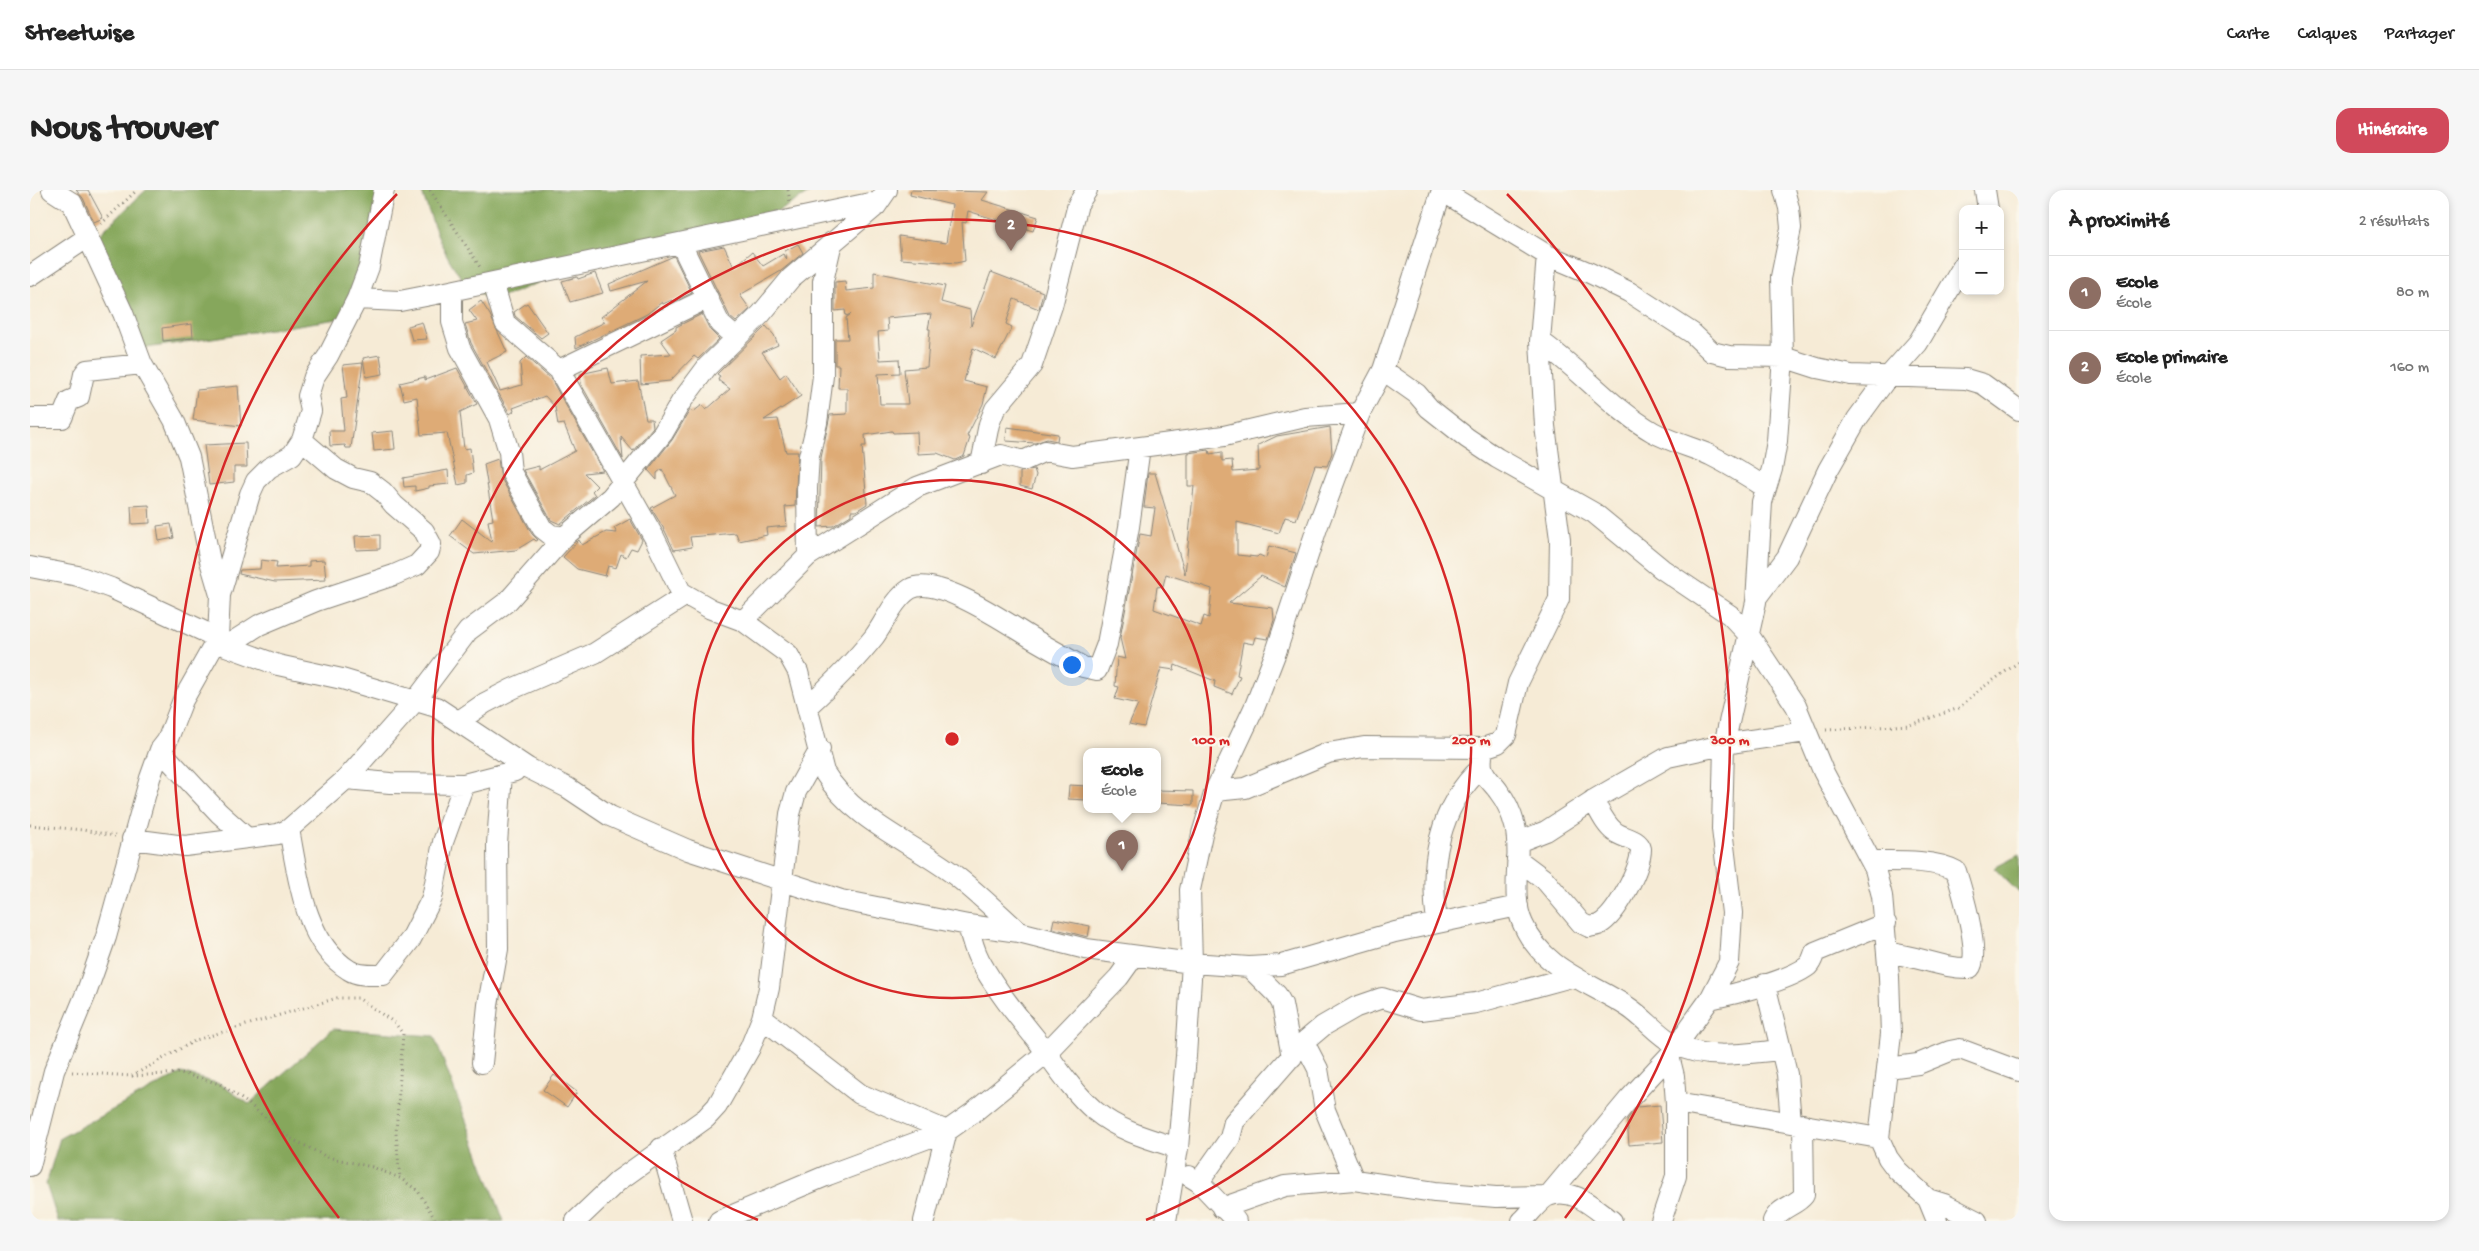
<!DOCTYPE html>
<html lang="fr">
<meta charset="utf-8">
<style>
:root{--surface:#fff;--page:#f6f6f6;--text:#222;--muted:#767676;--line:#e0e0e0;--accent:#d1495b}
body{margin:0;font-family:"Gochi Hand",sans-serif;background:var(--page);color:var(--text)}
.controls{position:absolute;right:15px;top:15px;display:grid;overflow:hidden;border-radius:10px;box-shadow:0 2px 8px #0003}
.controls button{width:45px;height:45px;display:grid;place-items:center;padding:0;border:0;border-bottom:1px solid var(--line);background:var(--surface);color:var(--text);font:25px sans-serif}
.you{position:absolute;left:1041px;top:474px;width:18px;height:18px;margin:-12px;border:4px solid #fff;border-radius:50%;background:#1a73e8;box-shadow:0 0 0 8px #1a73e833}
.badge{display:grid;place-items:center;width:32px;height:32px;border-radius:50%;background:var(--accent);color:#fff;font-size:16px;font-weight:700}
.pin{position:absolute;translate:-50% -41px;filter:drop-shadow(0 1px 2px #0008)}
.pin::after{content:'';position:absolute;top:26px;width:18px;height:15px;background:inherit;clip-path:polygon(0 0,100% 0,50% 100%)}
.popup{position:absolute;left:1053px;top:558px;width:78px;height:65px;box-sizing:border-box;display:grid;place-content:center;border-radius:10px;background:var(--surface);filter:drop-shadow(0 1px 4px #0005);font-size:16px;white-space:nowrap;color:var(--muted)}
.popup b{font-size:19px;color:var(--text)}
.popup::after{content:'';position:absolute;left:50%;top:100%;margin-left:-10px;border:10px solid transparent;border-top-color:var(--surface)}
.list{margin:0;padding:0;list-style:none}
h2{display:flex;justify-content:space-between;align-items:center;height:65px;margin:0;padding:0 20px;font-size:21px}
h2 small{font-size:16px;font-weight:400;color:var(--muted)}
.list li{display:grid;grid-template-columns:32px 1fr auto;gap:15px;align-items:center;box-sizing:border-box;height:75px;padding:0 20px;border-top:1px solid var(--line)}
.list b{display:block;font-size:19px;white-space:nowrap}
.list p{margin:0;font-size:16px;white-space:nowrap;color:var(--muted)}
.list em{font-size:16px;font-style:normal;color:var(--muted)}
.map{position:relative;flex:none;width:1989px;height:1031px;overflow:hidden;border-radius:15px}
header{display:flex;align-items:center;gap:30px;box-sizing:border-box;height:70px;padding:0 25px;background:var(--surface);border-bottom:1px solid var(--line)}
header strong{font-size:24px}
nav{display:flex;gap:28px;margin-inline-start:auto;font-size:18px}
.intro{display:flex;align-items:center;justify-content:space-between;box-sizing:border-box;height:120px;padding:0 30px}
h1{margin:0;font-size:35px}
.button{padding:12px 22px;border-radius:15px;background:var(--accent);color:#fff;font-size:18px;font-weight:700}
main{display:flex;gap:30px;padding:0 30px}
aside{flex:1;background:var(--surface);border-radius:15px;box-shadow:0 2px 8px #0003}
.map>svg:first-child{display:block}
.forest{fill:#86a75c;stroke:#51623c}
.building{fill:#deab76;fill-rule:evenodd}
.lines{fill:none;stroke-linecap:round;stroke-linejoin:round}
.street-casing{stroke:#898479;stroke-width:22}
.path{stroke:#898479;stroke-width:3;stroke-dasharray:1 4;stroke-linecap:butt}
.street{stroke:#fff;stroke-width:20}
.ring{fill:none;stroke:#d62828;stroke-width:2.5}
.centre{fill:#d62828;stroke:#fbf7ec;stroke-width:2.5}
.ring-label{font-size:15px;text-anchor:middle;font-weight:bold;fill:#d62828;stroke:#fbf7ec;stroke-width:4.5;stroke-linejoin:round;paint-order:stroke}
</style>
<header>
<strong>Streetwise</strong>
<nav><a>Carte</a><a>Calques</a><a>Partager</a></nav>
</header>
<div class="intro"><h1>Nous trouver</h1><a class="button">Itinéraire</a></div>
<main>
<div class="map">
<svg width="1989" height="1031" viewBox="0 0 1989 1031">
<rect width="100%" height="100%" fill="#fbf7ec"/>
<filter id="ink" filterUnits="userSpaceOnUse"><feTurbulence type="fractalNoise" baseFrequency=".02" numOctaves="2"/><feDisplacementMap in="SourceGraphic" scale="10" xChannelSelector="R" yChannelSelector="G"/><feConvolveMatrix kernelMatrix="1 2 1 2 8 2 1 2 1" color-interpolation-filters="sRGB"/></filter>
<filter id="wash" filterUnits="userSpaceOnUse"><feTurbulence type="fractalNoise" baseFrequency=".0096" numOctaves="4" result="noise"/><feDisplacementMap in="SourceGraphic" scale="20" xChannelSelector="R" yChannelSelector="G"/><feGaussianBlur stdDeviation="1.12" result="paint"/><feColorMatrix in="noise" values="0 0 0 0 0 0 0 0 0 0 0 0 0 0 0 0 0 1.4 0 .05"/><feComposite in="paint" operator="in"/></filter>
<g filter="url(#wash)">
<rect width="100%" height="100%" fill="#f6ebd6"/>
<path class="forest" d="M116 0H353L314 128 103 160 60 53Z
M391 0H784L710 44 552 75 463 111C418 91 407 42 391 0Z
M1989 665V703L1964 678Z
M303 839 404 846 474 1031H28L16 994 30 948 151 883 190 894 219 914Z"/>
<g id="blocks">
<path class="building" d="M46 0H58L73 28 64 32 53 8Z
M881 0 958 2 952 10 1008 27 1003 41 938 21 936 33 932 32 935 71 926 73 871 69 869 46 916 53 922 15 880 5Z
M768 54 773 63 751 81 710 105 720 119 706 132 700 127 668 61 694 56 704 77 722 62 733 76 753 64 757 69 755 61Z
M644 66 662 103 642 112V110L633 114 632 112 617 124 546 158 545 147 575 132 571 127 617 91 581 101 579 94Z
M844 82 915 96 911 112 940 120 941 136 961 82 1013 102 1009 119 984 109 976 134 982 137 966 169 943 158 934 191 957 197 953 214 937 246 940 248 934 266 925 270 907 263 888 264 887 242 863 243 862 241 835 245 836 256H832L837 314 826 321H821V325L803 336 789 337 791 268 800 225 817 224V198H808L809 175H805V149H818L816 128 821 124 816 126 815 120 805 121V92L815 91 816 101 844 98ZM901 124 898 139H900L897 177 874 179 878 214H850L848 184 870 183 869 169 850 170 848 142 858 141 857 128Z
M565 83 573 103 540 112 532 91 547 87 548 89Z
M451 111 460 125 477 162 457 172 470 201 492 195 490 173 496 167 521 189 573 281 554 283 567 296 562 301 565 305 530 334 521 330 493 280 509 276V280L545 261 534 234 528 235 525 217 515 206 483 218 484 221 480 224 441 153 435 134 447 131 439 120Z
M497 113 518 143 511 148 485 126 484 122Z
M672 124 680 140 689 149 668 169 664 166 640 191 611 194 610 166 641 164 631 150 646 140V137Z
M392 132 397 149 382 150 378 136Z
M162 134 163 148 133 151 132 138Z
M736 136 744 145 748 155 732 162 750 188 756 183 771 206 734 230 748 229 756 262H768L765 316 755 317 757 336 736 338 737 345 709 351 706 343 660 347 662 357 644 360 634 339 621 318 645 305 632 279 627 283V290L618 280 642 250 660 220 663 222 672 215 676 220 700 199 688 190 690 186 687 184Z
M350 165 353 184 336 187 333 168Z
M333 173 321 258H316L315 255 300 256 299 241H314L311 209 317 208 313 175Z
M427 178 447 214 430 222 434 259 440 258 443 283 437 285V293L428 295 417 243 391 245 387 207 374 210 370 193 395 187V190Z
M578 178 582 194 608 191 616 229H622L623 237 603 261 591 247 593 269 551 194 550 184Z
M208 196 211 236 163 230 167 200Z
M977 237 1028 244 1027 251 1017 249 1005 253 976 251Z
M1300 237 1302 263 1297 276 1285 275 1266 330 1255 327 1249 343 1207 332V365L1227 367 1229 365 1236 368 1239 356 1266 363 1255 397 1231 386 1199 413 1243 418 1244 430 1238 449 1225 447 1223 454 1213 452 1207 485 1210 486 1202 504 1184 497 1185 491 1145 475 1144 480 1131 478 1114 537 1099 534 1108 514 1085 509 1089 497 1085 496 1087 467 1095 469 1090 448 1110 344 1121 346 1125 318 1114 317 1118 283H1125L1155 384 1164 296H1158V263L1179 260 1180 264 1192 262V271L1202 270 1203 282 1229 280 1228 255 1247 246ZM1136 384 1182 399 1179 428 1174 426 1171 436 1124 419 1127 397 1133 396Z
M363 241 365 259 344 261 342 243Z
M216 253 217 277H204V292L179 295 174 255Z
M468 269 471 288 502 344 508 350 506 351 504 349 486 360 444 364 420 346 432 329 462 352 458 331 463 330 454 274Z
M1004 279 1006 285 1002 299 990 296V282Z
M418 280 419 294 399 296V298L385 301V296L374 297 373 288Z
M119 315 120 333 102 334 101 316Z
M600 329 612 350 607 360 601 358 596 367 591 364 586 378 578 376 575 386 547 379 533 367 549 350 552 355 576 342 587 343 584 338Z
M141 334 144 348 129 351 127 336Z
M350 345V359L326 360 325 346Z
M231 370 247 372 246 378 279 376V371L294 370 296 390 245 392 209 384 210 380 230 379Z
M1039 595 1057 596 1056 610 1038 609Z
M1127 600 1163 601V615L1127 613Z
M1024 729 1060 736 1058 747 1022 738Z
M524 885 547 902 537 917 513 900Z
M1630 915 1633 952 1599 955 1597 930 1607 917Z"/>
</g>
</g>
<g filter="url(#ink)">
<use href="#blocks" fill-opacity="0" stroke="#898479" stroke-width="1"/>
<g class="lines">
<g class="street-casing">
<path id="street" d="M22 0 42 13 93 123 112 174 144 230 159 267 180 371 190 405
M1955 0 1958 19
M1412 1 1517 65 1560 83 1599 102 1662 143 1682 162 1699 166 1753 167 1787 178 1821 185 1936 189 1953 194 1989 220
M651 54 690 134 706 148
M1517 65 1510 151 1515 236 1530 349 1529 409 1488 493 1476 545 1468 553 1453 558C1452 564 1451 571 1452 577 1454 587 1464 594 1469 602 1477 612 1482 625 1485 636 1493 668 1479 704 1493 734 1513 780 1560 792 1598 817 1615 828 1628 846 1646 855 1678 871 1718 863 1751 860
M0 86 58 47
M460 93 465 99 475 133 529 180 624 347 651 402 681 419 713 431 758 464 768 482 794 582C823 630 879 651 922 683 946 701 967 722 989 742
M422 101V132L430 158 469 229 479 262 481 282 512 338 521 345 534 347
M327 109 370 111 411 103 840 13 846 16
M1510 151C1550 179 1581 218 1623 242 1641 252 1661 257 1680 265 1700 275 1718 286 1736 298
M529 180 678 108
M1353 180 1387 204 1399 218 1437 248 1467 268 1564 323 1632 379 1700 425 1719 445 1766 516 1793 581 1845 679 1852 706 1859 787 1861 844 1849 948 1858 968 1867 980 1898 1009 1914 1014 1947 1031
M0 228H32L39 211 49 207 54 184 57 180 112 174
M951 274 959 234 965 219 1002 175 1022 116 1048 14 1057 0
M778 366 777 299 779 266 787 233 793 186V91L802 52
M0 377 48 386 81 398 188 448 196 456 248 475 312 489 406 517 498 578 538 598 580 626 658 660 811 710 938 735 989 742 1056 759 1162 773 1219 777 1251 775 1365 742 1488 716
M1727 407 1757 367 1798 280 1827 229 1857 188 1888 153 1933 76
M713 431 778 366 887 297 971 265 993 271 1015 261 1042 266 1194 246 1275 227 1330 223
M196 456 229 435 286 411 364 385 387 375 399 362 401 354 394 341 364 315 353 302 340 292 323 288 306 279 272 250
M778 516C802 494 824 472 844 447 855 432 864 409 880 399 906 384 977 433 1000 447 1017 457 1035 467 1053 477L1067 480 1077 454 1099 337 1110 257
M429 531 455 513 482 499 565 463 656 405
M130 560 189 623 217 648
M316 589 360 593 434 594 485 581
M1185 601 1215 598 1298 563 1334 557 1453 558
M259 639C268 686 274 752 319 780 328 786 342 785 353 785L381 749 402 708 413 652 434 594
M102 649 155 656 248 644 259 639 316 589 386 510 438 441 478 411 534 347 581 307 633 243 651 212 677 177 731 124 761 88 846 16 857 0
M1488 652 1516 641 1567 608 1638 567 1707 552 1776 542
M1487 669 1515 690 1551 733 1559 737C1562 736 1567 736 1570 734 1587 724 1611 678 1611 659 1609 649 1593 648 1585 642 1575 635 1569 620 1563 610
M1841 671C1864 671 1905 669 1926 681 1931 697 1952 766 1940 778 1912 779 1886 765 1858 763
M1407 732C1399 675 1408 617 1452 577
M938 735C941 748 944 760 950 771 966 800 989 828 1010 854 1027 877 1043 902 1065 921 1089 941 1119 949 1148 958
M1219 777 1247 805 1252 814 1262 867
M1735 794 1757 884 1761 932
M1680 809C1705 804 1758 791 1778 776 1782 772 1783 767 1785 762L1856 733
M732 828 830 904 917 941 894 1031
M1274 852 1288 879 1295 920 1324 990
M452 873 458 815 468 759 467 654 472 584
M1858 878 1888 874 1920 861 1930 859 1989 881
M1646 913 1849 948
M631 958 652 1031
M0 976 24 881 57 801 76 747 120 588 130 560 137 551 153 510 188 448 190 405 220 304 226 291 239 278 262 265 272 250 281 221 278 206 284 187 298 166 327 109 339 77 354 0
M1159 986 1169 992 1206 1031
M1169 992 1200 948 1204 932 1274 852 1293 836 1326 817 1352 808 1391 820 1446 813 1541 787
M1898 1009 1907 1031
M1192 1018 1255 996 1324 990 1405 1002 1466 1007 1518 1006 1599 909 1639 866 1680 809 1699 772 1702 723 1692 639 1694 555 1726 412 1732 312 1742 279 1747 251 1753 167 1751 87 1761 38 1759 18 1754 0
M546 1031 588 991 676 928 687 916 720 858 732 828 739 798 760 624 766 602 790 559
M689 1031 798 985 917 941 944 922 1016 863 1089 787 1104 766
M1136 1031 1148 958 1156 866 1162 773 1160 700 1172 644 1185 601 1225 516 1246 462 1287 338 1330 223 1353 180 1412 0
M1492 1031C1500 1024 1509 1010 1518 1006 1543 996 1564 1018 1582 1031
M1631 1031 1646 986V913L1644 886 1639 866
M1743 1031C1749 1017 1766 1016 1774 1005L1773 934"/>
</g>
<path class="path" d="M400 0 450 77
M758 0 760 12
M71 34 107 0
M1796 540 1880 535 1929 518 1948 501 1989 472
M0 635 53 640 85 646
M42 882 102 886 151 883 190 894 219 914 260 948 297 967 342 977 370 988 388 1001 406 1031
M102 886 166 850 307 808H328L365 833 373 844 366 943 370 988"/>
<use href="#street" class="street"/>
</g>
</g>
<g class="ring">
<circle cx="922" cy="549" r="259"/>
<path d="M728 1030A519 519 0 1 1 1116 1030"/>
<path d="M309 1028A778 778 0 0 1 367 4M1477 4A778 778 0 0 1 1535 1028"/>
</g>
<circle cx="922" cy="549" r="8" class="centre"/>
<g class="ring-label">
<text x="1181" y="554">100 m</text>
<text x="1441" y="554">200 m</text>
<text x="1700" y="554">300 m</text>
</g>
</svg>
<div class="controls">
<button>+</button>
<button>−</button>
</div>
<div class="you"></div>
<div class="pin badge" style="left:1092px;top:681px;background:#8d6e63">1</div>
<div class="popup"><b>Ecole</b>École</div>
<div class="pin badge" style="left:981px;top:61px;background:#8d6e63">2</div>
</div>
<aside>
<h2>À proximité<small>2 résultats</small></h2>
<ul class="list">
<li><span class="badge" style="background:#8d6e63">1</span><div><b>Ecole</b><p>École</p></div><em>80 m</em></li>
<li><span class="badge" style="background:#8d6e63">2</span><div><b>Ecole primaire</b><p>École</p></div><em>160 m</em></li>
</ul>
</aside>
</main>
